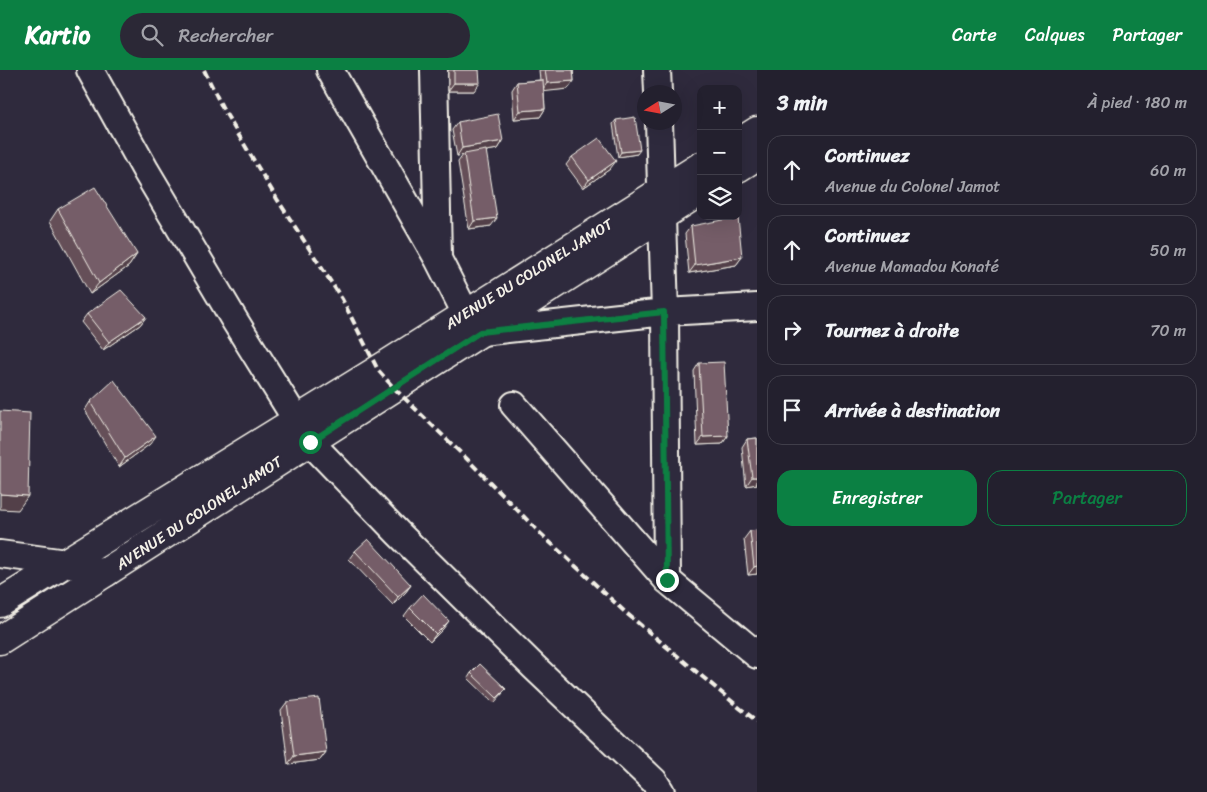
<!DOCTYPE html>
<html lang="fr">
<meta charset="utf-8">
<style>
:root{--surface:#23202e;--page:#2b2836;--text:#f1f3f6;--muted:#a3a3aa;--line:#403e4a;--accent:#0b8043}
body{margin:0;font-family:Sriracha,sans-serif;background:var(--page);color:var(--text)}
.controls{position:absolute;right:15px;top:15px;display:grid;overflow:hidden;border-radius:10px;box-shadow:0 5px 20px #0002}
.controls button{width:45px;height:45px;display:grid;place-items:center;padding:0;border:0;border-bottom:1px solid var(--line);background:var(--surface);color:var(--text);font:25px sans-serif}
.compass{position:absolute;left:637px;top:15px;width:45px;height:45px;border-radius:50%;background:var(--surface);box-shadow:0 5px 20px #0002;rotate:259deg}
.stop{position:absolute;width:15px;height:15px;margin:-11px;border:4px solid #0b8043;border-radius:50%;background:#fff}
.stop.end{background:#0b8043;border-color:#fff;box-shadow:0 1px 5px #0008}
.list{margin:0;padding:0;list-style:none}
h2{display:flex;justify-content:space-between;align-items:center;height:65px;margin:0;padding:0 20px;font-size:21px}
h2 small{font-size:16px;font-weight:400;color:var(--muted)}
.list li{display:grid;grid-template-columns:32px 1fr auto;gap:15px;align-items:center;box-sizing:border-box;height:70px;margin:0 10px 10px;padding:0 10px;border:1px solid var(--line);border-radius:15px}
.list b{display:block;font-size:19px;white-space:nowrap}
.list p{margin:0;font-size:16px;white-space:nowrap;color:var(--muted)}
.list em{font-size:16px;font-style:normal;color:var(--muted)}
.actions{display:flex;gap:10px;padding:15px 20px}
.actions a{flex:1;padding:11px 0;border:1px solid var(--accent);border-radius:15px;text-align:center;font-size:18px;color:var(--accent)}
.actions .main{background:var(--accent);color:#fff}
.icon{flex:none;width:28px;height:28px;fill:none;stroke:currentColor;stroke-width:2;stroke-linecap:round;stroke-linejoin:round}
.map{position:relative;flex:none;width:757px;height:722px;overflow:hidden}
header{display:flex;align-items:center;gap:30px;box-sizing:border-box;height:70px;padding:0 25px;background:var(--accent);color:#fff}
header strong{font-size:24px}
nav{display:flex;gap:28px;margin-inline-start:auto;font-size:18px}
.search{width:350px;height:45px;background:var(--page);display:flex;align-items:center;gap:12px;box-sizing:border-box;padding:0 18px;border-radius:28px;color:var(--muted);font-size:19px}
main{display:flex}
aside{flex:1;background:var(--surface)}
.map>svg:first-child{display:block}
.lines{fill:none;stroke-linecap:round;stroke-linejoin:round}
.minor-casing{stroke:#f4f1e8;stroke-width:30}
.primary-casing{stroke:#f4f1e8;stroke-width:31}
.minor{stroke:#2f2a3d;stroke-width:26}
.primary{stroke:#2f2a3d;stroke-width:28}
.rail{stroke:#f4f1e8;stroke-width:4;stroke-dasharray:8 4;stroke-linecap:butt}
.wall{fill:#655059;stroke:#f4f1e8}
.shaded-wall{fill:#524148;stroke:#f4f1e8}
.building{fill:#755d67;stroke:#f4f1e8}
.route{stroke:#0b8043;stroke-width:6}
.labels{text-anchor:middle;stroke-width:5;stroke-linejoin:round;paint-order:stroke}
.street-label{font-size:15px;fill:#f4f1e8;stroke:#2f2a3d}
</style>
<header>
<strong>Kartio</strong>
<div class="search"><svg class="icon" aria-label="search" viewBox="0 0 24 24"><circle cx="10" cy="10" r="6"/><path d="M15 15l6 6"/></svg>Rechercher</div>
<nav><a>Carte</a><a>Calques</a><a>Partager</a></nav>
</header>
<main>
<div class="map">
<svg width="757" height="722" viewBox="0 0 757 722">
<rect width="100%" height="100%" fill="#2f2a3d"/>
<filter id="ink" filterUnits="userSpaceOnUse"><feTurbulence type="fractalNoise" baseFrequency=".02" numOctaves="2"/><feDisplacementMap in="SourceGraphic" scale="10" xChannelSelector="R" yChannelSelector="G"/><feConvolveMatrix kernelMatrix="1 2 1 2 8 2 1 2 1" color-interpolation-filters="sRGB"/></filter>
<g filter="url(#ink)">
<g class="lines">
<g class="minor-casing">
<path id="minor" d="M90 0 146 101 235 251 310 372 398 463 534 597 654 711 661 722
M330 0 438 189 466 244 481 262 665 242 757 237
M434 0 438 187
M657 0 658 22
M659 52 665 242 667 510
M514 335 667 510 757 585
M0 484 66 493 106 503"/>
</g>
<g class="primary-casing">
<path id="primary" d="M738 73 757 61
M738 98 757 86
M0 533 378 300 701 96
M0 570 701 121"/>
</g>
<use href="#minor" class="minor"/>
<use href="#primary" class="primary"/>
<path class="rail" d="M204 0 223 39 277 129 342 229 378 300 394 318 468 390 540 463 625 542 741 639 757 651"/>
</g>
<path class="wall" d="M448 0H479L474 21H448Z
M539 0H573L574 11 568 19 544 21 545 39 540 47 514 49 512 20 517 12 540 10Z
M616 50 637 84 618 87 613 54Z
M458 52 503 71 498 79 486 81 491 156 469 159 458 92 463 85 457 86 452 60Z
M572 87 610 99 583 118 566 95Z
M58 139 137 184 129 196 90 224 50 151Z
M691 156 742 187 736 195 689 203 685 164Z
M87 244 146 247 140 255 103 280 81 252Z
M699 293 728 366 722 374 697 375 694 301Z
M90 332 150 374 119 397 85 340Z
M757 368V414L746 416 742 377 747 369Z
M750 461 757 504 748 505 744 469Z
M355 481 411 515 405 523 393 535 349 489Z
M410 538 443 559 430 572 404 546Z
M471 603 503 623 494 633 468 608Z
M287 632 326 682 320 690 288 694 281 640Z"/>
<path class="shaded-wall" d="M574 11 568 19 541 22 547 13Z
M454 13H480L474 21H448Z
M545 39 540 47 514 49 520 41Z
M503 71 498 79 464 85V84L463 85 457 86 462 78Z
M640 80 637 84 618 87 621 82Z
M616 91 610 99 583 118 589 110Z
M497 148 491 156 469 159 474 151Z
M137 184 129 196 90 224 99 213Z
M742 187 736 195 689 203 695 195Z
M146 247 140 255 103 280 109 272Z
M156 366 150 374 119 397 125 388Z
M728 366 722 374 697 375 703 367Z
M752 407H757V414L746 416Z
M0 424 28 426 18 440 0 439Z
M757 496V504L748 505 754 497Z
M411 515 405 523 393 535 398 527Z
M449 551 443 559 430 572 436 564Z
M326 682 320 690 288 694 294 686Z"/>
<path class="building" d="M454 0H479L480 13H454Z
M545 0H573L574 11 547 13Z
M543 10 545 39 520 41 517 12Z
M498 44 503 71 462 78 458 52Z
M635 47 640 80 621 82 616 50Z
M599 68 616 91 589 110 572 87Z
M486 80 497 148 474 151 464 84Z
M95 117 137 184 99 213 58 139Z
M738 147 742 187 695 195 691 156Z
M121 220 146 247 109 272 87 244Z
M724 292 728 366 703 367 699 293Z
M114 310 156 366 125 388 90 332Z
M0 341 30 343 28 426 0 424Z
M757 368V407H752L747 369Z
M757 460V496L754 497 750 461Z
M368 469 411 515 398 527 355 481Z
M423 524 449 551 436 564 410 538Z
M480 594 506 619 497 628 471 603Z
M319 628 326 682 294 686 287 632Z"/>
</g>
<g class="lines" filter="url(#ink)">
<path class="route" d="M310 372 480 262 664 242 667 510"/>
</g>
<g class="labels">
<g class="street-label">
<text transform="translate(529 204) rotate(-32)" y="5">AVENUE DU COLONEL JAMOT</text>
<text transform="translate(199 443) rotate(-33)" y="5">AVENUE DU COLONEL JAMOT</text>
</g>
</g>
</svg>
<div class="controls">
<button>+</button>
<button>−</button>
<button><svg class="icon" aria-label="layers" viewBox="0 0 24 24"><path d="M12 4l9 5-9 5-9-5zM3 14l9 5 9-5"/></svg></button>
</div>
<svg class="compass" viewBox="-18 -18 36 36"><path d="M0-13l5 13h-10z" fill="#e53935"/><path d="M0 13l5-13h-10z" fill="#a3a3aa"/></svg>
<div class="stop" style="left:310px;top:372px"></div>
<div class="stop end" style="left:667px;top:510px"></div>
</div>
<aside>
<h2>3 min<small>À pied · 180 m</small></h2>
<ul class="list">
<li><svg class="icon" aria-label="ahead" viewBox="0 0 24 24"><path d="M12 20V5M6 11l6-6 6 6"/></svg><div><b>Continuez</b><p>Avenue du Colonel Jamot</p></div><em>60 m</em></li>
<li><svg class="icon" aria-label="ahead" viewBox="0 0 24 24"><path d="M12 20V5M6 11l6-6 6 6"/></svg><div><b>Continuez</b><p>Avenue Mamadou Konaté</p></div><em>50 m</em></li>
<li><svg class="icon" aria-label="right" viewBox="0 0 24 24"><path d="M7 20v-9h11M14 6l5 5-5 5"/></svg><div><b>Tournez à droite</b></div><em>70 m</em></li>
<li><svg class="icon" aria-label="arrive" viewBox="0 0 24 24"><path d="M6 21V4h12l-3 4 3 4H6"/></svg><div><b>Arrivée à destination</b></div></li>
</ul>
<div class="actions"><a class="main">Enregistrer</a><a>Partager</a></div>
</aside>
</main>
